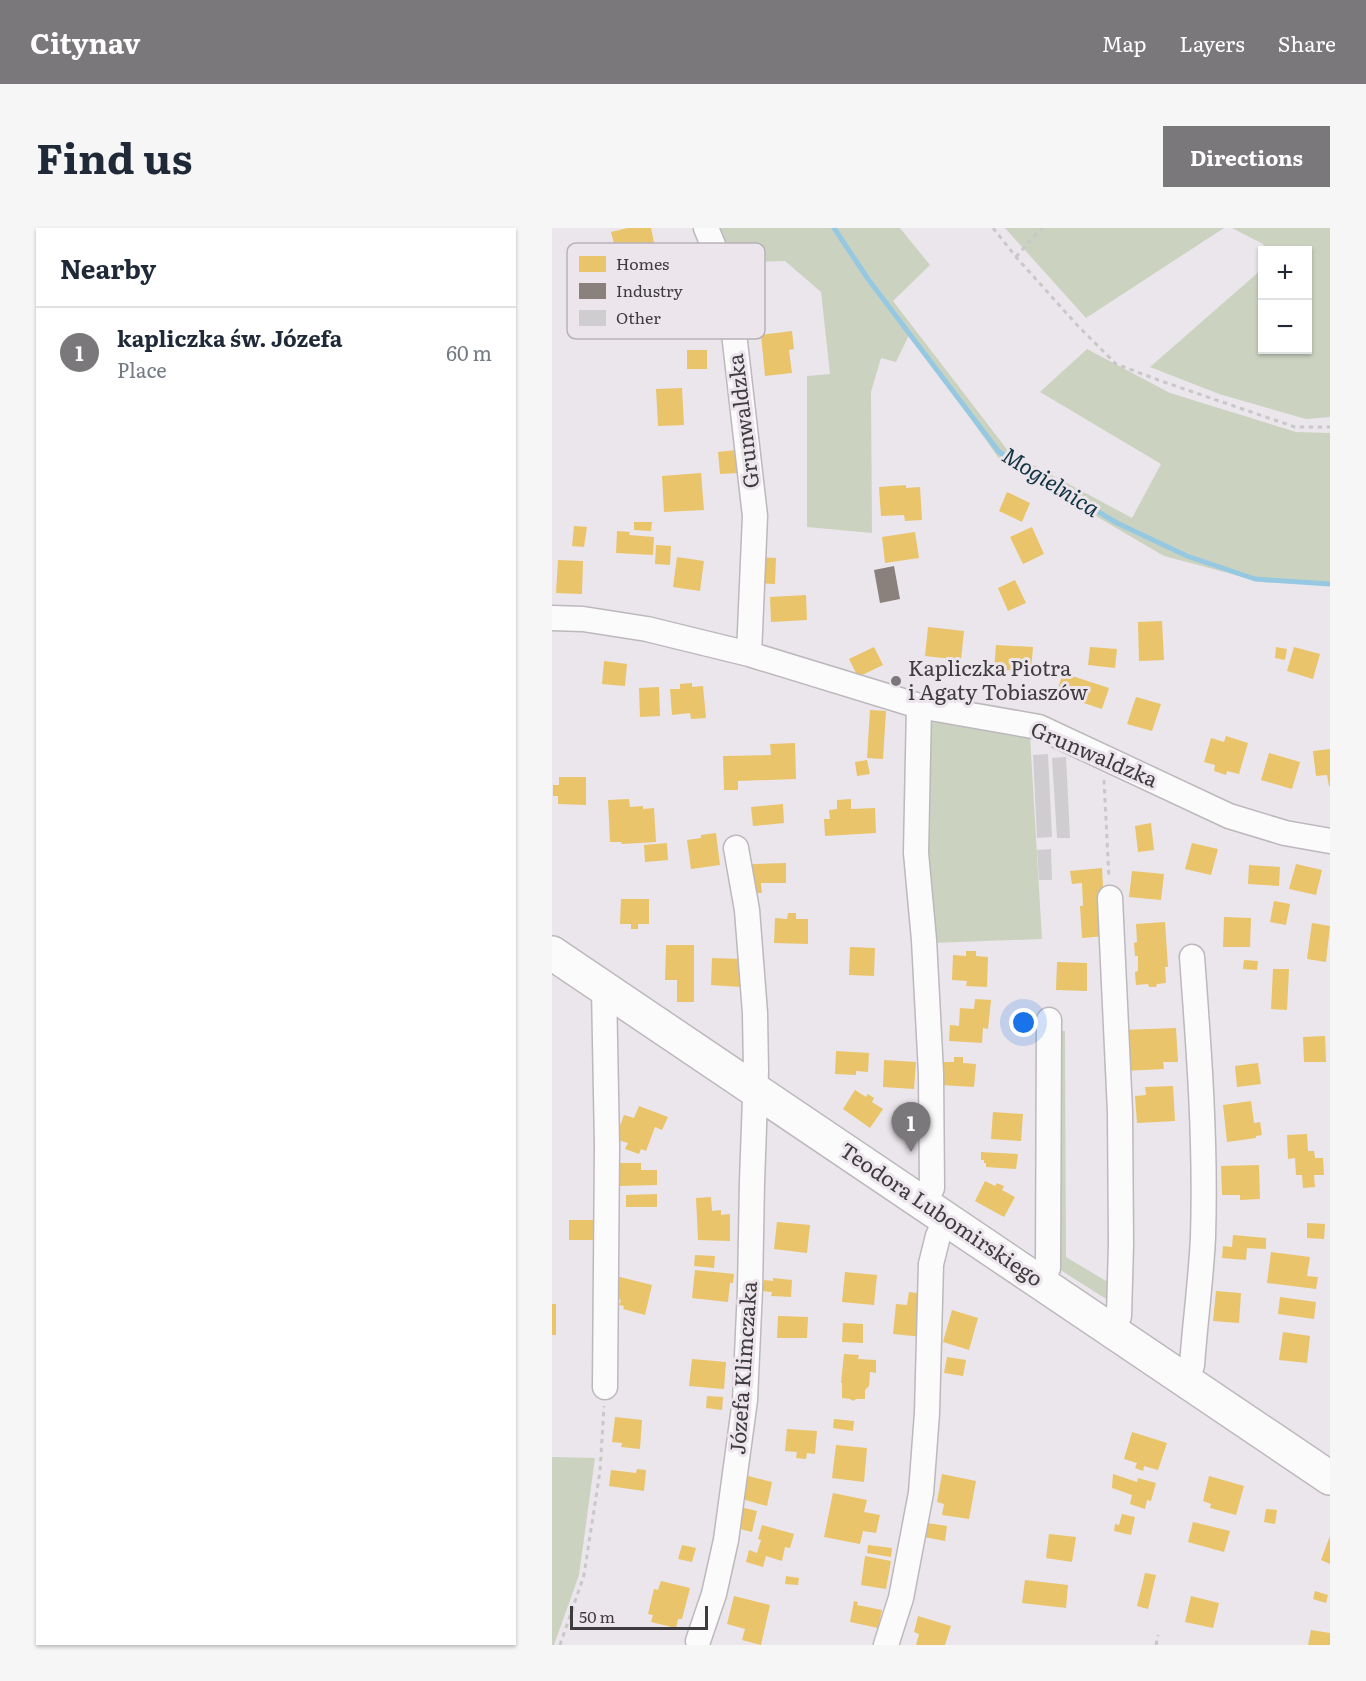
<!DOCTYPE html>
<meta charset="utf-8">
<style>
:root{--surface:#fff;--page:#f6f6f7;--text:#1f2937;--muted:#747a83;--line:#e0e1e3;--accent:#7b787b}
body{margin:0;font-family:Literata,serif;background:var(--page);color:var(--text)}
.controls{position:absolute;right:18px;top:18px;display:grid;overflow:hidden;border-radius:0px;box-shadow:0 2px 4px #0004}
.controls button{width:54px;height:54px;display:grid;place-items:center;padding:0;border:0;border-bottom:2px solid var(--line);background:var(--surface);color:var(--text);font:30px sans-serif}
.scale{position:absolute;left:18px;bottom:15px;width:138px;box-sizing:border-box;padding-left:6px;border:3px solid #3e3c3e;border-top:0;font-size:16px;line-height:21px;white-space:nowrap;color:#3e3c3e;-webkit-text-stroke:4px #ece5ec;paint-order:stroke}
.you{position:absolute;left:472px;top:795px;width:21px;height:21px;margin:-15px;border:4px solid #fff;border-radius:50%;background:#1a73e8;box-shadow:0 0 0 9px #1a73e833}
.badge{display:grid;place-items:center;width:39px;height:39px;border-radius:50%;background:var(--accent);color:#fff;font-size:20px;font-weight:700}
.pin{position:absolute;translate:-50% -50px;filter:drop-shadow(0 2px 3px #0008)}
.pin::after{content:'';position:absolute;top:32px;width:21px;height:18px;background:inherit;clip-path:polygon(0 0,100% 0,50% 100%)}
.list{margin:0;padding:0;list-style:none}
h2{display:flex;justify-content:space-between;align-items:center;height:78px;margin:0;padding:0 24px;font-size:26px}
h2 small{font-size:20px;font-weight:400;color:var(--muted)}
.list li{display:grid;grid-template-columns:39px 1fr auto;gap:18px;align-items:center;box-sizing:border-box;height:90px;padding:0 24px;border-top:2px solid var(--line)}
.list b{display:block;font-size:22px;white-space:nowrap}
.list p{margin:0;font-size:20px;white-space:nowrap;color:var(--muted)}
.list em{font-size:20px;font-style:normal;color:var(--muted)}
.map{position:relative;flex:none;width:778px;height:1417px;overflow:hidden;border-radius:0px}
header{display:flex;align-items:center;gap:36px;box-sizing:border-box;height:84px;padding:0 30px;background:var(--accent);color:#fff}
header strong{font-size:28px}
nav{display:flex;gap:33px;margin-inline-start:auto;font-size:21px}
.intro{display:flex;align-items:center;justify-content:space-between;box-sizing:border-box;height:144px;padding:0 36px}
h1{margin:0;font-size:42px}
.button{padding:15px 27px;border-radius:0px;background:var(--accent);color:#fff;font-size:21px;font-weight:700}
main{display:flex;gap:36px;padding:0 36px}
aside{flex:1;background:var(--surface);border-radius:0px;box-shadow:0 2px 4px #0004}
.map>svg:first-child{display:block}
.green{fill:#cbd3c0}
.homes{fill:#e9c46a}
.industry{fill:#8a817c}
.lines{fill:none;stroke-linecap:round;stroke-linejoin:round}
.stream{stroke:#96c9e1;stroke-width:5}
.building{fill:#d0cdd0}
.minor-casing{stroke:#bcb8bc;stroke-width:27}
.highway-casing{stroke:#bcb8bc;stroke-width:36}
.path{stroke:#c8c8c8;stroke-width:3;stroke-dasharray:4.5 4.5;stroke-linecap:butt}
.minor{stroke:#fcfbfc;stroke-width:24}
.highway{stroke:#fcfbfc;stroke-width:33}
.poi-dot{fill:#7b787b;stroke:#ece5ec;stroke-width:2}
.labels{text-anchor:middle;stroke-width:6;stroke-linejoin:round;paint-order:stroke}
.street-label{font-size:21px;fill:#3e3c3e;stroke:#ece5ec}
.poi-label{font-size:21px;fill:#3e3c3e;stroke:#ece5ec;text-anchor:start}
.water-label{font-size:22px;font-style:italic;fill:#103342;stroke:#ece5ec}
.key{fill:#ece5ec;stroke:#b8b2b8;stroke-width:1.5}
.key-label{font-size:16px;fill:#3e3c3e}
</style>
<header>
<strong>Citynav</strong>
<nav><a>Map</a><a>Layers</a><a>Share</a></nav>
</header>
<div class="intro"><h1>Find us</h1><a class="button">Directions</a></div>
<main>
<aside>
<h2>Nearby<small></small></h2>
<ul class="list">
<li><span class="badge">1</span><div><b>kapliczka św. Józefa</b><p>Place</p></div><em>60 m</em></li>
</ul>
</aside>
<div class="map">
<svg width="778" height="1417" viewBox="0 0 778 1417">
<rect width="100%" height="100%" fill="#ebe6eb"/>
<path class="green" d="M163 0H348L378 37 341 73 457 224 580 290 609 236 488 164 535 121 618 165 744 204 778 205V357L710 354 612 328 448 232 358 105 344 134 329 130 319 164 320 305 255 299V148L278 146 269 64 233 33 178 35Z
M453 0H672L534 90Z
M680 0H778V189L754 191 667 166 598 139 710 41V122H756V22H714L711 16Z
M371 488 478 508 490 711 380 715 370 619Z
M502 802 513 803 514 1029 564 1059 562 1076 507 1041Z
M0 1229 43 1230 27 1347 2 1417H0Z"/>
<path class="homes" d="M76 0H99L103 19 65 27 59 4Z
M240 103 242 121 237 122 240 145 213 148 209 107Z
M135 122H155V141H135Z
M130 160 132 197 106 198 104 161Z
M184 222 186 245 168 246 166 224Z
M149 245 152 282 112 284 110 248Z
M354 257V260L368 259 370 292 353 293 352 287 329 288 327 259Z
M455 264 478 275 470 294 447 283Z
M82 294H100L99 303 82 302Z
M22 298 35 299 32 319 20 318Z
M480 299 492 326 471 336 458 309Z
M65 303 78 304 77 307 102 309 101 327 64 325Z
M363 304 367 330 333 335 330 309Z
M104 317 119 318 118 337 103 336Z
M125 329 152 333 148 363 121 359Z
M208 329 224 330 223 356 206 355Z
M6 332 31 333 30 366 4 365Z
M463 352 474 375 456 383 446 360Z
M254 367 255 392 219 394 218 369Z
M610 393 612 432 587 433 586 394Z
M376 399 412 403 409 432 373 428Z
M444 417 481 419 479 444 442 441Z
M322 419 331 437 306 449 297 431Z
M538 419 565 421 563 440 536 437Z
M724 419 735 421 733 432 723 430Z
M742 419 768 426 761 451 735 443Z
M52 433 75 436 73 458 50 456Z
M511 445 557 460 550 481 504 466Z
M140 455V459L151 458 154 490 139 491 138 485 120 487 118 461H128V456Z
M107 459 108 488 88 489 87 460Z
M584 469 609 476 600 503 575 496Z
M318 482 334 483 331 531 315 530Z
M674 508 696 515 687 546 675 543 674 547 662 543 663 537 652 534 659 510 672 514Z
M243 515 244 551 186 553V562H172L171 528 219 527 218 516Z
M778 521V558H777L775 547 764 548 761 523Z
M717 525 748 534 740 561 709 552Z
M315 532 318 546 305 548 303 534Z
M7 549H34V577L6 576V568H1V557H7Z
M77 571 78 579 91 578V581L102 580 104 614 70 616 69 614H58L56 572Z
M299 571V581L323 580 324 605 273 608 272 591H278L277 582 285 581V572Z
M231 576 232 595 201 598 199 579Z
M599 595 602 622 586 624 583 598Z
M164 605 168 637 139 641 135 612 149 610V607Z
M115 615 116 632 93 634 92 617Z
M640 615 666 621 659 647 633 641Z
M234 635V655H209L210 665H201L200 636Z
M744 636 770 642 764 667 737 661Z
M697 637 728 639 727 658 696 656Z
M550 640 554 708 530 710 528 678H531L530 655 520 656 518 643Z
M580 643 612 646 609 672 577 669Z
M69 671H97V696H86V701H79V696H68Z
M722 673 738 676 734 697 718 694Z
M236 685H244V691H256V716L222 715 223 690 235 691Z
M672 689 699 690 698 719H671Z
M613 694 616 739H613L614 755 605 756 604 759H597L596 756 584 757 583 744 586 743V728H583L582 715 585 714 584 696Z
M760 695 778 698 774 734 755 731Z
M114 717H142V774H125V752H113Z
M298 719 323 720 322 748 297 747Z
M414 723H424V728L436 729 435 759 414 758 415 753 400 752 401 727 414 728Z
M160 730 189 731 188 759 159 757Z
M692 732 706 733 705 742 691 741Z
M505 734 535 735V763L504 762Z
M721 741H737L735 782 719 781Z
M423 771 439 772 436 801 431 800 430 815 397 813 398 797 407 798 408 780 422 781Z
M624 800 626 834H611L612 841 571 843 570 802Z
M773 808 774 834H752L751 809Z
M284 823 317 825 316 844 304 843V847L283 846Z
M402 829H411V835L424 836 422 859 389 857 390 834H402Z
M332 832 364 834 362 861 331 859Z
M706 835 709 856 685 859 683 838Z
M621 858 623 893 585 895 583 868 594 867 593 859Z
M303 862 314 869 316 866 322 870 320 874 331 881 318 900 291 881Z
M699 873 702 895 708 894 710 907 704 908V910L675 914 671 877Z
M87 878 116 889 110 902 103 899 94 923 89 921 87 926 73 921 76 915 63 911 72 887 82 890Z
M441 884 471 886 469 913 439 911Z
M755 906 756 923H762L763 930H771L772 947H762L763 959 751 960 750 947H744L743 930 736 931 735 907Z
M429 924 466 926 464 941 434 939V935H432V932H429Z
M68 935H89V942H105V957L68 958Z
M707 937 708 971 688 972V967H670L669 938Z
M433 953 443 958 445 955 452 958 450 962 463 969 452 989 423 973Z
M105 966V979H74V967Z
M159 969 160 983 169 982V987L178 986V1013L146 1012 144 970Z
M17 992H43V1012H17Z
M225 994 258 997 255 1025 222 1021Z
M755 995 773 996 772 1011 755 1010Z
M681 1007 714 1010V1021L695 1020 694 1032 670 1030 671 1018 680 1019Z
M719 1024 758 1029 755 1048 766 1049 764 1061 715 1055Z
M143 1027 163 1028 162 1040 142 1038Z
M143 1042 182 1046 181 1055H178L176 1074 140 1070Z
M293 1044 325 1047 322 1077 290 1074Z
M60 1047 100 1057 93 1087 71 1081 72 1078 67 1077 69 1072 59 1069Z
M221 1050 240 1052 239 1069 219 1068 220 1064 210 1063 212 1052 221 1053Z
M664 1063 689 1065 687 1095 661 1093Z
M357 1064 371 1066V1109L341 1106 344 1076 355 1077Z
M728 1069 764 1074 762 1091 726 1086Z
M0 1076H4V1107H0Z
M400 1082 426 1090 417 1122 391 1114Z
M226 1088 256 1089 255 1110H225Z
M291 1095 311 1096V1115L290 1114Z
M731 1104 758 1108 755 1135 727 1132Z
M292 1126 307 1127 306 1131 324 1132V1145L318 1144 317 1158 313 1162V1171H304L301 1173 298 1171 290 1170V1155H289Z
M395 1129 414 1132 411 1148 392 1145Z
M140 1131 174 1134 172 1161 137 1158Z
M155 1168 171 1169 170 1182 154 1180Z
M63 1189 90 1192 88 1221 69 1219 70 1215 60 1214Z
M282 1191 302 1193 301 1203 281 1200Z
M235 1201 265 1203 263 1226 255 1225 254 1231 244 1230 245 1224 233 1223Z
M580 1204 615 1215 606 1242 592 1238 591 1243 583 1240 585 1235 572 1231Z
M284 1217 315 1220 312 1254 280 1250Z
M85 1241 94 1242 92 1263 57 1258 59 1242 84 1245Z
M390 1246 424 1253 417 1291 390 1287 392 1276 385 1274Z
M561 1246 585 1254 586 1250 604 1255 599 1273 595 1272 593 1281 578 1276 580 1267 560 1260Z
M196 1248 220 1254 215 1278 190 1271Z
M657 1248 692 1258 684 1287 658 1280 659 1276 651 1273Z
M281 1265 315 1272 312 1284 328 1287 324 1305 311 1303 308 1316 272 1309Z
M188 1279 205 1283 200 1304 184 1300Z
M714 1281 725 1282 723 1296 712 1294Z
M570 1286 583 1289 579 1307 562 1303 563 1296 567 1297Z
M641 1294 678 1303 672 1324 636 1314Z
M375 1295 395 1298 393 1313 372 1309Z
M210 1297 242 1306 238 1320 233 1319 230 1333 214 1328 211 1339 194 1334 197 1322 205 1325 209 1312 206 1311Z
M497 1306 524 1309 520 1334 494 1330Z
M778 1308V1336L769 1332Z
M130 1317 144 1320 140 1334 126 1331Z
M316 1317 340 1320 339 1329 315 1325Z
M313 1328 339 1333 334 1361 309 1357Z
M593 1345 604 1347 596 1381 585 1378Z
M234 1348 247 1350 246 1357 233 1356Z
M473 1352 516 1357 514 1380 470 1375Z
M109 1353 138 1360 130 1391H126L124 1400 99 1394 101 1387 96 1386 102 1361 106 1362Z
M763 1363 776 1367 774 1375 761 1371Z
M182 1368 218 1377 209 1417 190 1412 193 1401 175 1396Z
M639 1368 667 1375 661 1400 633 1394Z
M302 1373 306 1374 305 1377 330 1382 326 1400 298 1394Z
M366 1388 399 1398 393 1417H364L367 1406 362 1404Z
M759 1402 778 1405V1417H756Z"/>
<path class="industry" d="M342 338 348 371 328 375 322 342Z"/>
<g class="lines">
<path class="stream" d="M282 0 316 51 447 224 565 295 635 328 703 351 778 356"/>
</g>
<path class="building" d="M496 526 500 609 485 610 481 527Z
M514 529 518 610H505L500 530Z
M499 621 500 652H487L485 622Z"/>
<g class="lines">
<g class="minor-casing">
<path id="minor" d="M154 0 176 53 203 288 197 426
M0 390 31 391 95 401 197 426 367 478 487 499 677 588 733 605 778 613
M367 478 364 625 372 712 379 845 380 960 371 975
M558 670 568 884 569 1016 567 1088 561 1104
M52 760 55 918 53 1159
M489 1055 496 1040 497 792
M635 1153 640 1137C643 1095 649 1052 651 1009 654 915 647 822 640 729
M146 1413 162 1366 174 1312 193 1172 198 1061 200 954 204 843 203 785 195 682 184 620
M334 1417 349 1370 369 1265 375 1185 379 1036 386 1008 394 990"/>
</g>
<g class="highway-casing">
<path id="highway" d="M0 725 778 1250"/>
</g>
<path class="path" d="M441 0 464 29 526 98 564 136 609 153 743 199H778
M464 29 482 8 491 0
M552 552 557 651
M8 1417 32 1347 48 1243 52 1178
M604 1417 606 1407"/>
<use href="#minor" class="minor"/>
<use href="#highway" class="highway"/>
</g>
<circle class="poi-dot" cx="344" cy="453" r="6"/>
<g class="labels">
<g class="street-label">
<text transform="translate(192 193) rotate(-97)" y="7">Grunwaldzka</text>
<text transform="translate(542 527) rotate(23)" y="7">Grunwaldzka</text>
<text transform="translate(389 987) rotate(34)" y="7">Teodora Lubomirskiego</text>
<text transform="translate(192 1140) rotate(-86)" y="7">Józefa Klimczaka</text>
</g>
<g class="poi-label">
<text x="356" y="448">Kapliczka Piotra<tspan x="356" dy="24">i Agaty Tobiaszów</tspan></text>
</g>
<g class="water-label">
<text transform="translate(499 254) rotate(32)" y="8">Mogielnica</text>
</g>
</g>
<rect x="15" y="15" width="198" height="96" rx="9" class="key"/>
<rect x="27" y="28" width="27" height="16" fill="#e9c46a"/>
<rect x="27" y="55" width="27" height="16" fill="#8a817c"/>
<rect x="27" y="82" width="27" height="16" fill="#d0cdd0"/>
<g class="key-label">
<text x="64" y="42">Homes</text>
<text x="64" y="69">Industry</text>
<text x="64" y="96">Other</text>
</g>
</svg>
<div class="controls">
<button>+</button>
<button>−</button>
</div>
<div class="scale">50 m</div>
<div class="you"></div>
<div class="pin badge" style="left:359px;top:924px">1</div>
</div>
</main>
